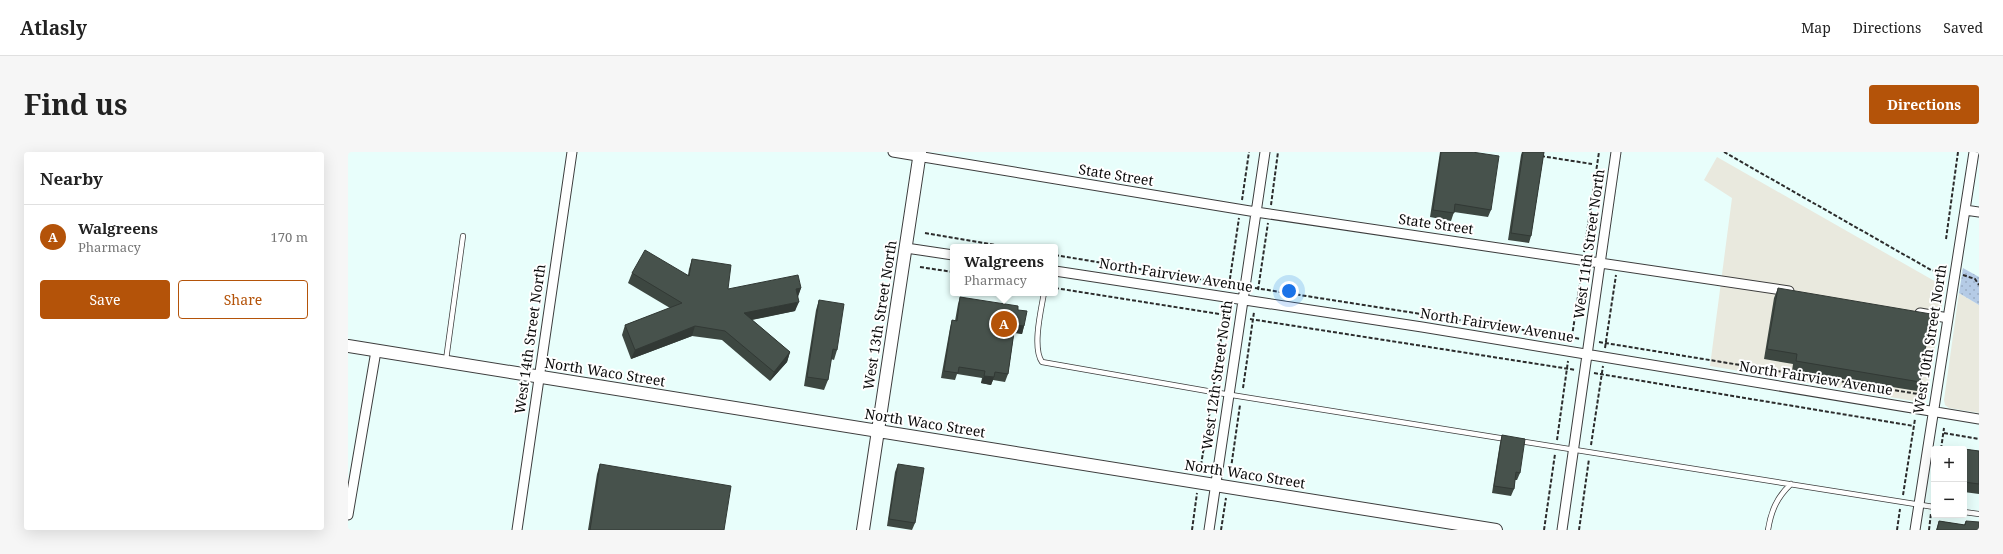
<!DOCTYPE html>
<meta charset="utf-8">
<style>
:root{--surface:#fff;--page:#f6f6f6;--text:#222;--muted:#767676;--line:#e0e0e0;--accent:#b45309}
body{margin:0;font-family:"Noto Serif",serif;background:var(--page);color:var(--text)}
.controls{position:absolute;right:12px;bottom:12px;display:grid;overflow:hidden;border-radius:4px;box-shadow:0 4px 16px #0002}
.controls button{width:36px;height:36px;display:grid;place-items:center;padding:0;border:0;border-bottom:1px solid var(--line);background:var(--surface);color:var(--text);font:20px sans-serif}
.you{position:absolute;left:941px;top:139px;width:14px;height:14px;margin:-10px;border:3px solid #fff;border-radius:50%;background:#1a73e8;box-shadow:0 0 0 6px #1a73e833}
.badge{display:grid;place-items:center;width:26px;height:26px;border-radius:50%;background:var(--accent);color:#fff;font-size:13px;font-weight:700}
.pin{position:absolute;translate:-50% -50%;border:2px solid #fff;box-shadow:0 1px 4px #0006}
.popup{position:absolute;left:602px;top:92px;width:108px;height:52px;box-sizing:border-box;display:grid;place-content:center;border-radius:4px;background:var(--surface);filter:drop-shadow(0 1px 3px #0005);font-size:13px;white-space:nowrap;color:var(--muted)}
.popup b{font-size:15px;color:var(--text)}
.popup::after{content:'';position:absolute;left:50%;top:100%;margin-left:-8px;border:8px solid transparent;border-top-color:var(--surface)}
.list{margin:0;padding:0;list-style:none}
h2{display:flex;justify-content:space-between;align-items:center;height:52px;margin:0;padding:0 16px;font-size:17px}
h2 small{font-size:13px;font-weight:400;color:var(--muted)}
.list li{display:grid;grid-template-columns:26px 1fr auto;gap:12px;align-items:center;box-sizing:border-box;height:64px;padding:0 16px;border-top:1px solid var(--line)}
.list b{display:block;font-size:15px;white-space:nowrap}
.list p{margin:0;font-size:13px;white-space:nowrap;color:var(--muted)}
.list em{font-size:13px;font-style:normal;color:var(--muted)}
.actions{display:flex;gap:8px;padding:12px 16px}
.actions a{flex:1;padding:9px 0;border:1px solid var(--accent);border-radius:4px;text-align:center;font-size:14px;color:var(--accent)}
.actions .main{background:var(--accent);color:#fff}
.map{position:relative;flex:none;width:1631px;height:378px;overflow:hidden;border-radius:4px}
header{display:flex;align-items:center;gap:24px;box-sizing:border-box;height:56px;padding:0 20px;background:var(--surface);border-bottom:1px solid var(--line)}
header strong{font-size:19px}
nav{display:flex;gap:22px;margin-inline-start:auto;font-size:14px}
.intro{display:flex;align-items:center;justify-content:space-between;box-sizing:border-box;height:96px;padding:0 24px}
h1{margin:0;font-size:28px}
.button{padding:10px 18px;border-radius:4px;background:var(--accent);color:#fff;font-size:14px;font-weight:700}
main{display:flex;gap:24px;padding:0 24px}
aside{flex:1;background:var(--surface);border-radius:4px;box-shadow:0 4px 16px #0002}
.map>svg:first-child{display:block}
.industrial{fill:#e9e9de}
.grass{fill:url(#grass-dots)}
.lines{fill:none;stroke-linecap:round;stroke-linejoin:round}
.service-casing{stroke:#3d3d3d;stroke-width:6}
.minor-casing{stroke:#3d3d3d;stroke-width:11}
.tertiary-casing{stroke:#3d3d3d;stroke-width:14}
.path{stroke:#2c2c2c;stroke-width:2;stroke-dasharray:4 2;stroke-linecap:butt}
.service{stroke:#fff;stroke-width:4.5}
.minor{stroke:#fff;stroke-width:9}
.tertiary{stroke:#fff;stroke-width:12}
.wall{fill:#3d4741}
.shaded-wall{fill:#323935}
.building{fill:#47524c;stroke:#323935}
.labels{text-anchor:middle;stroke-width:4;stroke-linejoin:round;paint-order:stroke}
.street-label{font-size:14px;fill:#0a0a0a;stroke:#fff}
</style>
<header>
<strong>Atlasly</strong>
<nav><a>Map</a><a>Directions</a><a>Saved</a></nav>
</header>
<div class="intro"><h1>Find us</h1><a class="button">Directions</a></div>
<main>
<aside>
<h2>Nearby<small></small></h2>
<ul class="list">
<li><span class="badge">A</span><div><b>Walgreens</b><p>Pharmacy</p></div><em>170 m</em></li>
</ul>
<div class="actions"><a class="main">Save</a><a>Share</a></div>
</aside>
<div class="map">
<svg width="1631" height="378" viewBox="0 0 1631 378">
<defs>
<pattern id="grass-dots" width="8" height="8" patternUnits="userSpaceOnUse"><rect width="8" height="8" fill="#b5cbe6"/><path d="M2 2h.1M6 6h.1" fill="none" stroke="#9aadc4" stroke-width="1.8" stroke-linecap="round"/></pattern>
</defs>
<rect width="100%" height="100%" fill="#e8fefb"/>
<path class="industrial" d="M1369 5 1597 135 1578 247 1571 250 1362 214 1384 46 1356 28Z
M1611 141 1631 153V261L1601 256 1597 253 1596 248Z"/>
<path class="grass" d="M1615 116 1631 125V153L1611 141Z"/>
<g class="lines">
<g class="service-casing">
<path id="service" d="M696 141C693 158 684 196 694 210L865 240 1158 287
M98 208 115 84
M1171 289 1586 355
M1616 360 1631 362
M1420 378C1423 359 1429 345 1443 332"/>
</g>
<g class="minor-casing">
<path id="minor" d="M545 0 908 60 1441 139
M1617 58 1631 60
M558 96 605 103
M707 119 1074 175 1631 267
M1572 161 1600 166
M0 363 28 199
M169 378 224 0
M861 378 917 0
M1214 378 1268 0
M1567 378 1626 0"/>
</g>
<g class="tertiary-casing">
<path id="tertiary" d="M0 194 1148 378
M515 378 572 0"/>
</g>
<path class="path" d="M1376 0 1583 118 1597 121
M1193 4 1244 12
M894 48 901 0
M923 53 930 0
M577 81 659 95
M1598 87 1610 0
M1236 100 1251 0
M707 103 887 133
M572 115 605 120
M1615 123 1627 127 1631 133
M881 133 891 66
M707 136 884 164
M907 136 1233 187
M910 138 920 71
M902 167 1228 218
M1251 190 1570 242V246
M1223 191 1234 118
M1257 196 1268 123
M1246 221 1566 274
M866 232 878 155
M895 236 906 160
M1596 281 1631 287
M1209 288 1220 209
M1243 293 1255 214
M1593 297 1596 276
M852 319 864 246
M882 323 892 253
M1555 343 1567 267
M844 378 849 341
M873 378 878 346
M1196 378 1207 302
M1231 378 1241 307
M1549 378 1552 357
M1581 378 1583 361"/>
<use href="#service" class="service"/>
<use href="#minor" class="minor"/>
<use href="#tertiary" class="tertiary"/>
</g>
<path class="wall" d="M1092 0H1124L1143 58 1140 65 1106 60 1103 69 1082 65Z
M1174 0H1196L1183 84 1181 91 1160 88 1173 3Z
M344 107 380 137 453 136 450 145 447 159 404 168 442 200 439 210 422 229 374 188 344 184 283 207 274 183 277 173 322 156 280 131 284 121 340 123 341 117Z
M1430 136 1572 230 1569 239 1444 219 1445 212 1416 207 1426 146Z
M612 145 670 158 676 174 674 182 666 181 660 222 657 230 645 228 643 233 633 231 634 226 609 222 607 228 593 226 602 176 604 168 607 169 610 152Z
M471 148 489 198 486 208 483 207 480 228 476 238 456 234 468 158Z
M1154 283 1172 321 1169 328H1167L1166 337 1163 344 1144 341 1152 291Z
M1601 295 1631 299V342L1616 340V297H1600Z
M252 312 376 378H240L249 322Z
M550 312 567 371 564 378 539 374 547 320Z
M1591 369 1616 373 1618 369 1631 378H1588Z"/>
<path class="shaded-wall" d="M453 136 449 146 448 137Z
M451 150 447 159 392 170 396 161Z
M667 173 676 174 674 182 665 180Z
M347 174 344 184 283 207 287 198Z
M442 200 439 210 422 229 426 220Z
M636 224 646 225 643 233 633 231Z"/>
<path class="building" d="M1093 0H1124L1151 4 1143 58 1107 52 1106 61 1085 58Z
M1175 0H1196L1183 84 1163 81Z
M297 98 341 124 344 107 383 113 380 137 450 123 453 136 448 137 451 150 396 161 442 200 426 220 377 179 347 174 287 198 277 173 334 151 284 121Z
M1430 136 1583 162 1572 230 1448 209 1449 202 1419 197Z
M612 145 670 154V158L679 159 676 174 667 173 660 222 647 220 646 225 636 224 637 219 611 215 610 221 596 219 604 168 609 169Z
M471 148 496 152 489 198 485 197 480 228 459 225Z
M1154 283 1177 287 1172 321 1168 320 1166 337 1146 334Z
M1601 295 1631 299V332L1616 330V297H1601Z
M252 312 383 334 376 378H242Z
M550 312 576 316 567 371 541 367Z
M1591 369 1617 373 1618 369 1631 370V378H1589Z"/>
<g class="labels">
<g class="street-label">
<text transform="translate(768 23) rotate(9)" y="5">State Street</text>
<text transform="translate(1088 72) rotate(8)" y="5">State Street</text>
<text transform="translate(1241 92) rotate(-82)" y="5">West 11th Street North</text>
<text transform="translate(828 123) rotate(9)" y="5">North Fairview Avenue</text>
<text transform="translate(532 163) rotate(-81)" y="5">West 13th Street North</text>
<text transform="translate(1149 173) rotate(9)" y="5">North Fairview Avenue</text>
<text transform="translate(182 187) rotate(-82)" y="5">West 14th Street North</text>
<text transform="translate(1582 187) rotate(-81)" y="5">West 10th Street North</text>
<text transform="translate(257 220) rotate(9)" y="5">North Waco Street</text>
<text transform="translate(869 223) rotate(-82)" y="5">West 12th Street North</text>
<text transform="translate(1468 226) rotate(9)" y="5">North Fairview Avenue</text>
<text transform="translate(577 271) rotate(9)" y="5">North Waco Street</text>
<text transform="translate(897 322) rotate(9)" y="5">North Waco Street</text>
</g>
</g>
</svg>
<div class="controls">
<button>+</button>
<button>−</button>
</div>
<div class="you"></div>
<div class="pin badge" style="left:656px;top:172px">A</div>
<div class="popup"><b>Walgreens</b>Pharmacy</div>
</div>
</main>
